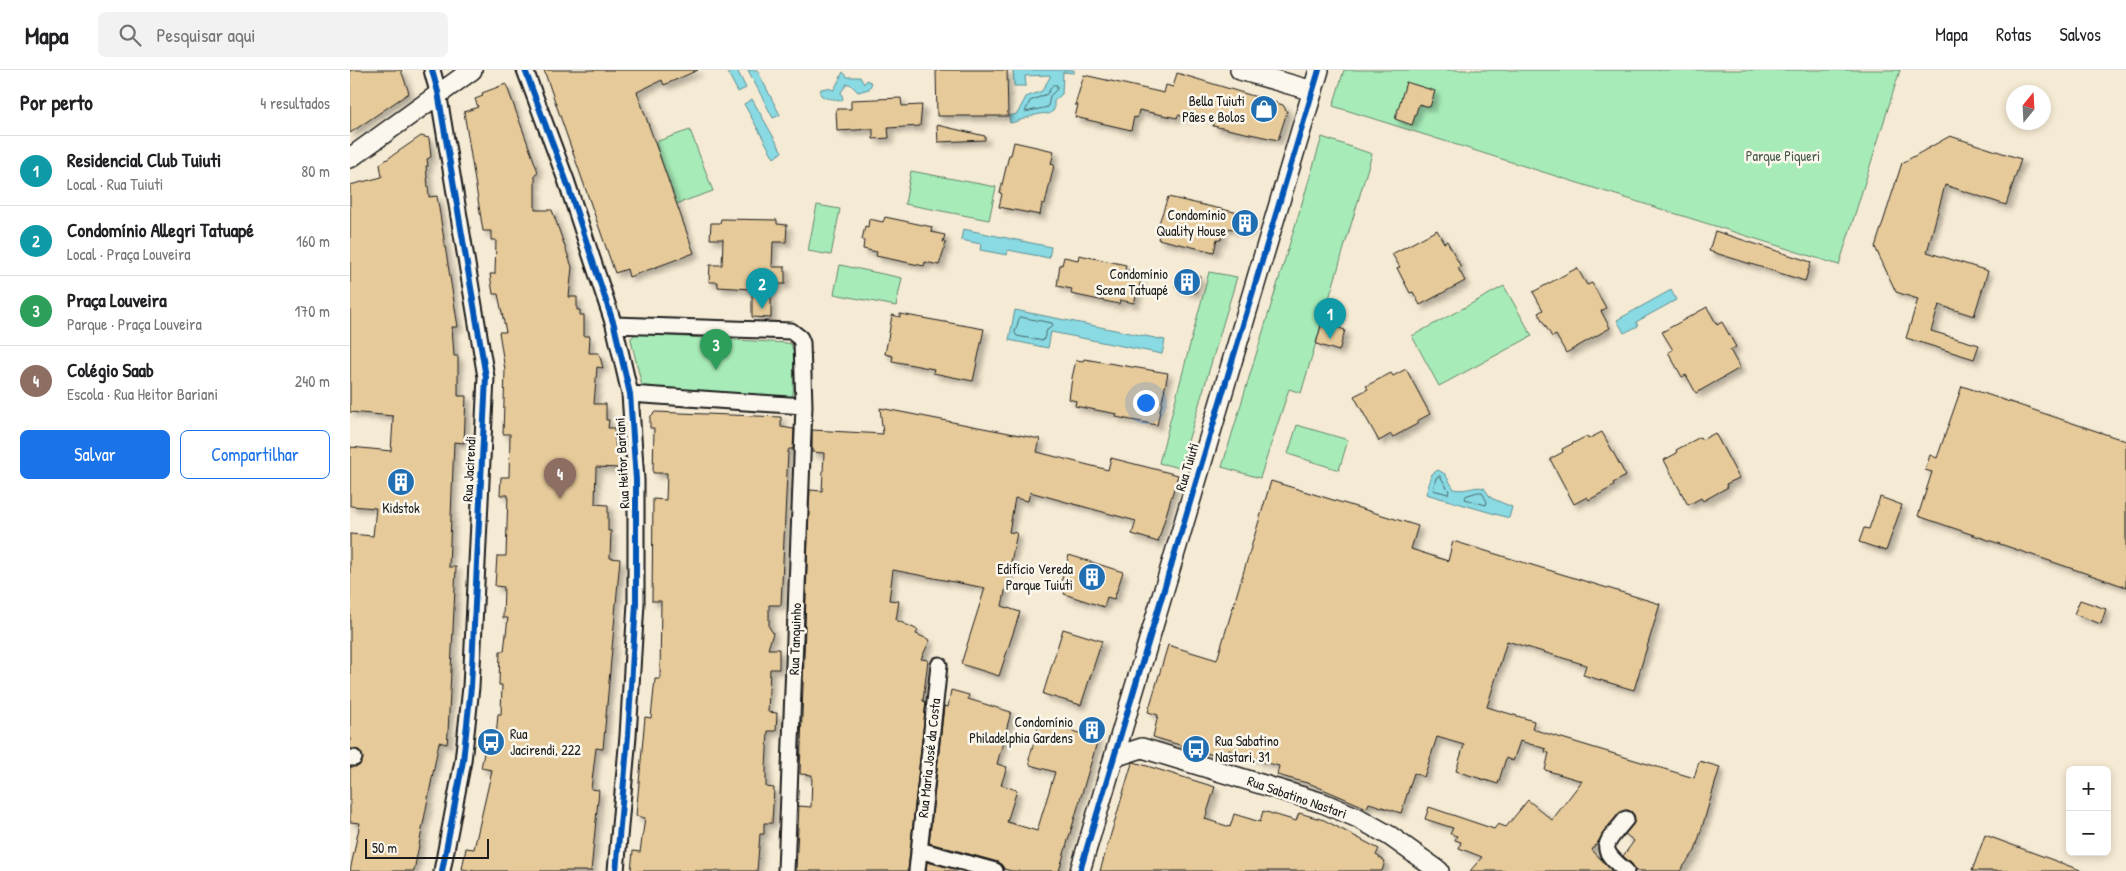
<!DOCTYPE html>
<html lang="pt">
<meta charset="utf-8">
<style>
:root{--surface:#fff;--page:#f2f2f2;--text:#202124;--muted:#757577;--line:#e0e0e0;--accent:#1a73e8}
body{margin:0;font-family:"Patrick Hand",sans-serif;background:var(--page);color:var(--text)}
.controls{position:absolute;right:15px;bottom:15px;display:grid;overflow:hidden;border-radius:8px;box-shadow:0 2px 8px #0003}
.controls button{width:45px;height:45px;display:grid;place-items:center;padding:0;border:0;border-bottom:1px solid var(--line);background:var(--surface);color:var(--text);font:25px sans-serif}
.compass{position:absolute;left:1656px;top:15px;width:45px;height:45px;border-radius:50%;background:var(--surface);box-shadow:0 2px 8px #0003;rotate:18deg}
.scale{position:absolute;left:15px;bottom:12px;width:124px;box-sizing:border-box;padding-left:5px;border:2px solid #1c1c1c;border-top:0;font-size:14px;line-height:18px;white-space:nowrap;color:#1c1c1c;-webkit-text-stroke:4px #fbf7ec;paint-order:stroke}
.you{position:absolute;left:795px;top:332px;width:18px;height:18px;margin:-12px;border:4px solid #fff;border-radius:50%;background:#1a73e8;box-shadow:0 0 0 8px #1a73e833}
.badge{display:grid;place-items:center;width:32px;height:32px;border-radius:50%;background:var(--accent);color:#fff;font-size:16px;font-weight:700}
.pin{position:absolute;translate:-50% -41px;filter:drop-shadow(0 1px 2px #0008)}
.pin::after{content:'';position:absolute;top:26px;width:18px;height:15px;background:inherit;clip-path:polygon(0 0,100% 0,50% 100%)}
.list{margin:0;padding:0;list-style:none}
h2{display:flex;justify-content:space-between;align-items:center;height:65px;margin:0;padding:0 20px;font-size:21px}
h2 small{font-size:16px;font-weight:400;color:var(--muted)}
.list li{display:grid;grid-template-columns:32px 1fr auto;gap:15px;align-items:center;box-sizing:border-box;height:70px;padding:0 20px;border-top:1px solid var(--line)}
.list b{display:block;font-size:19px;white-space:nowrap}
.list p{margin:0;font-size:16px;white-space:nowrap;color:var(--muted)}
.list em{font-size:16px;font-style:normal;color:var(--muted)}
.actions{display:flex;gap:10px;padding:15px 20px}
.actions a{flex:1;padding:11px 0;border:1px solid var(--accent);border-radius:8px;text-align:center;font-size:18px;color:var(--accent)}
.actions .main{background:var(--accent);color:#fff}
.icon{flex:none;width:28px;height:28px;fill:none;stroke:currentColor;stroke-width:2;stroke-linecap:round;stroke-linejoin:round}
.map{position:relative;flex:none;width:1776px;height:801px;overflow:hidden}
header{display:flex;align-items:center;gap:30px;box-sizing:border-box;height:70px;padding:0 25px;background:var(--surface);border-bottom:1px solid var(--line)}
header strong{font-size:24px}
nav{display:flex;gap:28px;margin-inline-start:auto;font-size:18px}
.search{width:350px;height:45px;background:var(--page);display:flex;align-items:center;gap:12px;box-sizing:border-box;padding:0 18px;border-radius:8px;color:var(--muted);font-size:19px}
main{display:flex}
aside{flex:1;background:var(--surface)}
.map>svg:first-child{display:block}
.green{fill:#a7ecb8;stroke:#62846a}
.water{fill:#89dae3;stroke:#5d8e93}
.lines{fill:none;stroke-linecap:round;stroke-linejoin:round}
.shore{stroke:#48686c;stroke-width:1}
.building{fill:#e6ca9a;stroke:#1c1c1c;filter:url(#shadow)}
.minor-casing{stroke:#1c1c1c;stroke-width:19}
.tertiary-casing{stroke:#1c1c1c;stroke-width:22}
.minor{stroke:#fbf7ec;stroke-width:15}
.tertiary{stroke:#fbf7ec;stroke-width:19}
.cycleway-casing{stroke:#fbf7ec;stroke-width:9}
.cycleway{stroke:#0057b8;stroke-width:6}
.labels{text-anchor:middle;stroke-width:5;stroke-linejoin:round;paint-order:stroke}
.poi-label{font-size:14px;fill:#1c1c1c;stroke:#fbf7ec;text-anchor:end}
.park-label{font-size:14px;fill:#465a4b;stroke:#fbf7ec}
.street-label{font-size:14px;fill:#1c1c1c;stroke:#fbf7ec}
</style>
<header>
<strong>Mapa</strong>
<div class="search"><svg class="icon" aria-label="search" viewBox="0 0 24 24"><circle cx="10" cy="10" r="6"/><path d="M15 15l6 6"/></svg>Pesquisar aqui</div>
<nav><a>Mapa</a><a>Rotas</a><a>Salvos</a></nav>
</header>
<main>
<aside>
<h2>Por perto<small>4 resultados</small></h2>
<ul class="list">
<li><span class="badge" style="background:#0f9aa8">1</span><div><b>Residencial Club Tuiuti</b><p>Local · Rua Tuiuti</p></div><em>80 m</em></li>
<li><span class="badge" style="background:#0f9aa8">2</span><div><b>Condomínio Allegri Tatuapé</b><p>Local · Praça Louveira</p></div><em>160 m</em></li>
<li><span class="badge" style="background:#2e9e5b">3</span><div><b>Praça Louveira</b><p>Parque · Praça Louveira</p></div><em>170 m</em></li>
<li><span class="badge" style="background:#8d6e63">4</span><div><b>Colégio Saab</b><p>Escola · Rua Heitor Bariani</p></div><em>240 m</em></li>
</ul>
<div class="actions"><a class="main">Salvar</a><a>Compartilhar</a></div>
</aside>
<div class="map">
<svg width="1776" height="801" viewBox="0 0 1776 801">
<defs>
<filter id="shadow"><feDropShadow dx="4.5" dy="4.5" stdDeviation="2.5" flood-color="#0004"/></filter>
</defs>
<rect width="100%" height="100%" fill="#f5ead3"/>
<filter id="ink" filterUnits="userSpaceOnUse"><feTurbulence type="fractalNoise" baseFrequency=".02" numOctaves="2"/><feDisplacementMap in="SourceGraphic" scale="10" xChannelSelector="R" yChannelSelector="G"/><feConvolveMatrix kernelMatrix="1 2 1 2 8 2 1 2 1" color-interpolation-filters="sRGB"/></filter>
<g filter="url(#ink)">
<path class="green" d="M994 0H1550L1489 195 983 36Z
M340 60 363 121 326 134 305 72Z
M972 67 1022 84 951 323 939 319 910 408 872 397Z
M561 101 646 117 639 150 555 134Z
M467 135 490 139 481 185 458 181Z
M490 195 552 208 546 236 484 224Z
M859 202 887 207 830 398 809 393Z
M1154 216 1182 266 1089 316 1062 266Z
M286 264 437 273 441 274 444 283 443 325 440 327 297 319 292 316 281 270V268Z
M947 355 998 370 989 400 938 384Z"/>
<path class="water" d="M384 0H387L396 18 388 22 378 3Z
M398 0H407L430 45 423 48Z
M663 0H724V3L713 2 712 24 704 31V40L699 44C689 41 672 51 660 53L659 46 667 44 676 27 692 21 700 7V5L675 6 676 16H664Z
M493 2 497 7H510L514 14 517 10 522 13 519 19 508 22 500 14H497L491 22 493 29 490 31C482 27 476 31 470 24L471 19 477 18 484 20Z
M402 29 432 82 424 88 394 34Z
M613 159 701 177 699 188 658 180 657 185 630 180 631 174 611 170Z
M1321 220 1326 230 1286 252 1288 256 1274 263 1267 250Z
M665 240 815 270 812 284 701 262 698 278 659 270Z
M1088 400 1095 404 1104 419C1117 422 1124 415 1134 418L1141 428 1162 437 1159 448 1076 424 1082 404Z"/>
<g class="lines">
<path class="shore" d="M703 15H707V19L700 26 698 37 675 42 680 31 697 24Z
M670 247 702 253 703 256 697 260 693 271 667 266 665 263Z
M1090 406 1099 421 1098 424 1083 420 1086 408Z
M1128 422H1132L1137 432 1136 435 1115 429 1116 426Z"/>
</g>
<path class="building" d="M0 0H51L59 23 0 63Z
M194 0H348L314 15 312 10 287 22 344 183 279 207 277 199 265 203Z
M586 0H657L658 46H587Z
M827 3 933 35 937 42 928 70 863 56 865 49 839 42 838 48 828 45 827 48 789 40 787 48 784 47 781 60 725 47 728 35H725L734 5 814 23 816 15 823 17Z
M1056 12 1085 21 1080 37 1069 34 1062 55 1045 49Z
M156 14 188 102 185 104V140H202L222 197 219 227H227V240H230V245H234V266H240L239 283H249L253 298 247 297 244 334H256V350H259L258 358H264L266 382H268L269 398 246 397 245 434 258 435V461H261L260 488 270 489 253 679 246 678 241 719 249 720 241 801H124L112 799 116 778 124 779 142 700 131 698 135 678 145 680 148 644H151L152 615H149L150 581H154L158 548H153L154 517 145 516 147 486H156L158 425H150L151 407H159L160 364H153L155 300 149 262H156L148 224H143L140 204H145L146 170H141V161H133L114 42 128 37 125 29 133 26 132 23Z
M551 28 552 36 572 35 570 56 538 58 539 68 523 69V59L487 61 486 39H501V30Z
M587 55 635 66V70L588 72Z
M71 66 79 68 81 87 77 89 78 96H76L79 127 87 126 108 257H102L104 286H108V326H116L114 373 104 372 99 497H106L98 663 97 674 89 672 64 801H0L10 753 0 752V697L9 696 13 688 9 680 0 679V464L23 466 26 438 0 436V385L1 377 41 381 43 350V346L0 342V115L32 107 30 94Z
M1600 66 1671 89 1656 135 1595 115 1577 182 1638 201 1624 246 1589 235 1581 261 1629 275 1624 289 1556 268 1568 229 1546 222 1525 177 1552 93Z
M664 72 704 81 701 94 704 95 695 134 692 133 690 145 649 137 652 124 650 123 659 85H661Z
M818 127 902 146 898 162 873 157 871 170 867 169 864 182 808 169 811 157 808 156Z
M535 147 582 157 581 162 595 165 593 172 596 173 589 195 575 192 574 196 526 186 527 182 513 179 514 171 512 170 515 156 518 157 519 149 533 152Z
M371 149 427 150V154L437 155 436 172H423L422 197H435V214H427L426 219H421V248L402 247V219L368 217V212H359L360 195H372L373 169H360L361 153H370Z
M1087 160 1094 173 1097 171 1111 197 1108 198 1115 211 1070 235 1063 222 1060 223 1047 198 1050 197 1042 184Z
M1365 161 1461 192 1455 211 1359 181Z
M729 185 776 195 775 200 790 203 788 210 791 211 784 233 770 230 769 234 721 224 722 219 707 216 710 194 712 195 714 187 728 190Z
M1227 198 1237 215 1242 213 1256 238 1251 241 1260 258 1216 283 1206 265 1202 267 1188 243 1193 240 1183 222Z
M829 201 850 206 846 223 825 218Z
M1357 237 1367 255 1372 252 1386 277 1380 280 1390 298 1346 323 1336 305 1332 307 1318 282 1323 280 1312 262Z
M550 244 634 259 623 311 583 303 584 299 542 291 543 286 535 284 539 263 542 245 550 247Z
M972 252 995 260 989 281 966 274Z
M734 289 818 303 807 355 766 347 767 344 725 336 726 331 719 329 722 308 726 290 733 291Z
M1056 299 1080 344 1067 351 1069 353 1043 367 1041 364 1029 371 1004 326 1018 319 1016 316 1041 303 1043 306Z
M1612 316 1776 371V517L1568 446 1582 402 1575 400 1580 385 1587 388Z
M530 338 690 369 687 382 758 400 761 388 828 405 808 472 782 464 786 451 680 422 678 431 665 428 659 462 667 463 652 536 670 542 649 606 611 594 635 518 543 500 539 530 549 531 546 550 568 560 566 564 580 570 571 589 578 590 573 631 576 632 558 801H446L449 736 461 737 462 705 450 704 459 438 460 420 472 421 474 383 462 382V360L533 364Z
M305 342 431 347V357L444 359 443 379H439L438 381 431 535H419V557L423 563 418 579H429V599H420L418 642 427 643 426 661H418L416 698V717L424 718 422 753H414V764H410L407 801H281L283 781 290 782 295 748 286 746 295 647 301 648 305 609H310L311 531H302L303 429 316 430 317 403H303L304 358H300V347Z
M1252 362 1276 406 1263 413 1264 416 1239 430 1237 427 1224 434 1200 389 1213 382 1212 379 1237 366 1238 369Z
M1365 363 1389 408 1376 414 1378 417 1353 431 1351 428 1338 435 1314 390 1327 383 1326 380 1350 367 1352 370Z
M921 411 1068 456 1061 479 1098 491 1103 471 1310 534 1284 620 1233 605 1236 595 1157 571 1137 637 1184 651 1182 659 1344 708 1349 691 1370 697 1345 781 1330 801H1285L1282 794 1273 786 1284 771 1275 764 1285 750 1282 742 1277 740 1269 743 1242 780 1262 801H1120L1132 787 1109 778 1111 772 1105 770 1107 766 1100 764 1103 758 1075 749 1079 737 1144 759 1148 754 1156 757 1178 730 1202 750 1232 711 1195 700 1199 683 1195 682 1196 679 1170 671 1163 691 1156 688 1148 714 1106 701 1114 675 1087 667 1074 707 1064 703 1051 743 1019 733 1017 738 961 714 927 705 929 696 907 690 908 689 879 680 877 689 803 667 808 645 798 642 818 575 867 590Z
M1530 427 1552 435 1536 481 1509 472 1514 458 1519 459Z
M719 485 773 502 764 529 757 527 754 537 714 524 717 514 711 512Z
M1730 530 1756 539 1751 554 1724 544Z
M713 559 752 571 731 635 693 624Z
M601 620 619 625 618 629 661 642 647 694 657 697 651 715 667 720 657 752 687 761 705 702 680 695 679 689 690 651 748 669 709 801H662L654 799 648 792 579 773 594 636 598 637Z
M784 692 865 717 855 749 880 757 884 744 910 752 913 741 946 751 949 743 974 750 1029 779 1026 785 1035 791 1032 801H750L782 693Z
M1635 765 1730 800V801H1622Z
M577 792 608 800 607 801H576Z"/>
<g class="lines">
<g class="minor-casing">
<path id="minor" d="M82 0 88 22 136 307 121 617 113 691 92 801
M175 0 216 110 264 255 280 324 286 410V533L278 666 266 801
M264 255 441 261 450 268 452 273 454 336 280 324
M0 688H4
M1276 749C1254 776 1247 777 1276 801
M569 780 645 801
M436 801 454 336
M567 801 589 595"/>
</g>
<g class="tertiary-casing">
<path id="tertiary" d="M890 0 963 21
M0 88 122 0
M764 687 792 678 973 733 1008 748 1040 766 1089 801
M730 801 969 0"/>
</g>
<use href="#minor" class="minor"/>
<use href="#tertiary" class="tertiary"/>
<g class="cycleway-casing">
<path id="cycleway" d="M82 0 88 22 136 307 121 617 113 691 92 801
M175 0 216 110 264 255 280 324 286 410V533L278 666 266 801
M730 801 969 0"/>
</g>
<use href="#cycleway" class="cycleway"/>
</g>
</g>
<defs>
<g id="shop-disc" transform="scale(1.4375)"><circle r="9.5" fill="#1f6fb2" stroke="#fbf7ec"/><path d="M-5-2.5h2.3a2.7 3.5 0 0 1 5.4 0H5L5.5 6h-11ZM-1.5-2.5h3a1.5 2.3 0 0 0-3 0Z" fill="#fff"/></g>
<g id="building-disc" transform="scale(1.4375)"><circle r="9.5" fill="#1f6fb2" stroke="#fbf7ec"/><path d="M-4-6H4V6H1V3H-1V6H-4ZM-2.5-4.3h1.7v1.8h-1.7ZM.8-4.3h1.7v1.8H.8ZM-2.5-1h1.7V.8h-1.7ZM.8-1h1.7V.8H.8Z" fill="#fff"/></g>
<g id="bus-disc" transform="scale(1.4375)"><circle r="9.5" fill="#1f6fb2" stroke="#fbf7ec"/><path d="M-5-6H5V4H4V6H2V4H-2V6H-4V4H-5ZM-3.5-4V0h7V-4ZM-3.5 1.2v1.5H-2V1.2ZM2 1.2v1.5H3.5V1.2Z" fill="#fff"/></g>
</defs>
<g fill-rule="evenodd">
<use href="#shop-disc" x="914" y="39"/>
<use href="#building-disc" x="895" y="153"/>
<use href="#building-disc" x="837" y="212"/>
<use href="#building-disc" x="51" y="412"/>
<use href="#building-disc" x="742" y="507"/>
<use href="#building-disc" x="742" y="660"/>
<use href="#bus-disc" x="141" y="672"/>
<use href="#bus-disc" x="846" y="679"/>
</g>
<g class="labels">
<g class="poi-label">
<text x="895" y="36">Bella Tuiuti<tspan x="895" dy="16">Pães e Bolos</tspan></text>
<text x="876" y="150">Condomínio<tspan x="876" dy="16">Quality House</tspan></text>
<text x="818" y="209">Condomínio<tspan x="818" dy="16">Scena Tatuapé</tspan></text>
<text x="51" y="443" text-anchor="middle">Kidstok</text>
<text x="723" y="504">Edifício Vereda<tspan x="723" dy="16">Parque Tuiuti</tspan></text>
<text x="723" y="657">Condomínio<tspan x="723" dy="16">Philadelphia Gardens</tspan></text>
<text x="160" y="669" text-anchor="start">Rua<tspan x="160" dy="16">Jacirendi, 222</tspan></text>
<text x="865" y="676" text-anchor="start">Rua Sabatino<tspan x="865" dy="16">Nastari, 31</tspan></text>
</g>
<g class="park-label">
<text x="1433" y="91">Parque Piqueri</text>
</g>
<g class="street-label">
<text transform="translate(272 393) rotate(-93)" y="5">Rua Heitor Bariani</text>
<text transform="translate(837 397) rotate(-73)" y="5">Rua Tuiuti</text>
<text transform="translate(119 399) rotate(-87)" y="5">Rua Jacirendi</text>
<text transform="translate(445 569) rotate(-88)" y="5">Rua Tanquinho</text>
<text transform="translate(579 688) rotate(-84)" y="5">Rua Maria José da Costa</text>
<text transform="translate(947 727) rotate(19)" y="5">Rua Sabatino Nastari</text>
</g>
</g>
</svg>
<div class="controls">
<button>+</button>
<button>−</button>
</div>
<svg class="compass" viewBox="-18 -18 36 36"><path d="M0-13l5 13h-10z" fill="#e53935"/><path d="M0 13l5-13h-10z" fill="#757577"/></svg>
<div class="scale">50 m</div>
<div class="you"></div>
<div class="pin badge" style="left:980px;top:269px;background:#0f9aa8">1</div>
<div class="pin badge" style="left:412px;top:239px;background:#0f9aa8">2</div>
<div class="pin badge" style="left:366px;top:300px;background:#2e9e5b">3</div>
<div class="pin badge" style="left:210px;top:429px;background:#8d6e63">4</div>
</div>
</main>
